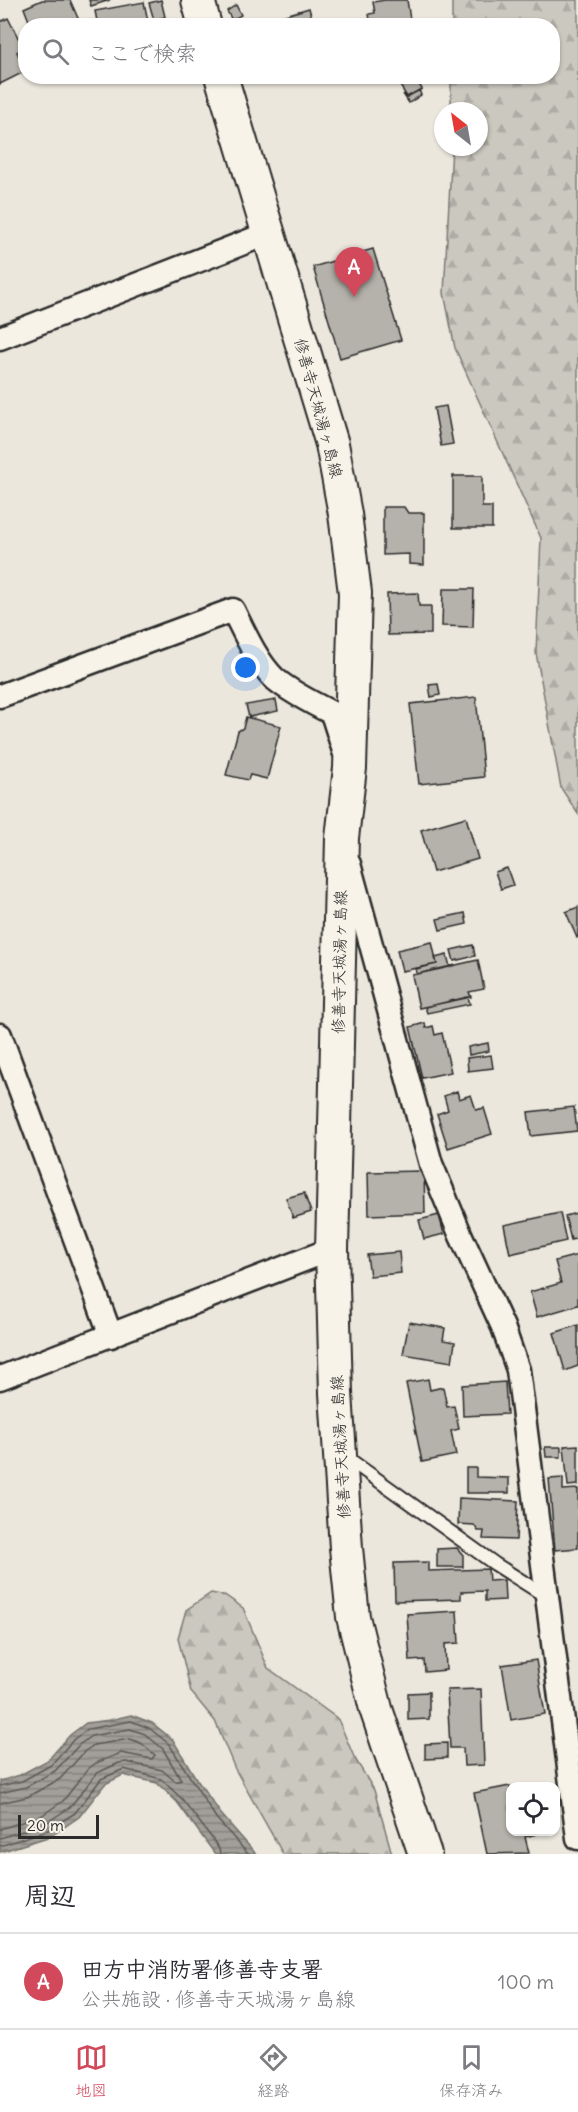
<!DOCTYPE html>
<html lang="ja">
<meta charset="utf-8">
<style>
:root{--surface:#fff;--page:#f7f7f7;--text:#2b2b33;--muted:#7c7c81;--line:#e1e1e2;--accent:#d1495b}
body{margin:0;font-family:Delius,"Klee One",sans-serif;background:var(--page);color:var(--text)}
.controls{position:absolute;right:18px;bottom:18px;display:grid;overflow:hidden;border-radius:12px;box-shadow:0 2px 4px #0004}
.controls button{width:54px;height:54px;display:grid;place-items:center;padding:0;border:0;border-bottom:2px solid var(--line);background:var(--surface);color:var(--text);font:30px sans-serif}
.compass{position:absolute;left:434px;top:102px;width:54px;height:54px;border-radius:50%;background:var(--surface);box-shadow:0 2px 4px #0004;rotate:329deg}
.scale{position:absolute;left:18px;bottom:15px;width:81px;box-sizing:border-box;padding-left:6px;border:3px solid #2b2b2b;border-top:0;font-size:16px;line-height:21px;white-space:nowrap;color:#2b2b2b;-webkit-text-stroke:4px #f7f3e8;paint-order:stroke}
.you{position:absolute;left:246px;top:668px;width:21px;height:21px;margin:-15px;border:4px solid #fff;border-radius:50%;background:#1a73e8;box-shadow:0 0 0 9px #1a73e833}
.badge{display:grid;place-items:center;width:39px;height:39px;border-radius:50%;background:var(--accent);color:#fff;font-size:20px;font-weight:700}
.pin{position:absolute;translate:-50% -50px;filter:drop-shadow(0 2px 3px #0008)}
.pin::after{content:'';position:absolute;top:32px;width:21px;height:18px;background:inherit;clip-path:polygon(0 0,100% 0,50% 100%)}
.list{margin:0;padding:0;list-style:none}
h2{display:flex;justify-content:space-between;align-items:center;height:78px;margin:0;padding:0 24px;font-size:26px}
h2 small{font-size:20px;font-weight:400;color:var(--muted)}
.list li{display:grid;grid-template-columns:39px 1fr auto;gap:18px;align-items:center;box-sizing:border-box;height:96px;padding:0 24px;border-top:2px solid var(--line)}
.list b{display:block;font-size:22px;white-space:nowrap}
.list p{margin:0;font-size:20px;white-space:nowrap;color:var(--muted)}
.list em{font-size:20px;font-style:normal;color:var(--muted)}
.icon{flex:none;width:33px;height:33px;fill:none;stroke:currentColor;stroke-width:2;stroke-linecap:round;stroke-linejoin:round}
.map{position:relative;flex:none;width:578px;height:1854px;overflow:hidden}
.search{position:absolute;background:var(--surface);box-shadow:0 2px 4px #0004;left:18px;right:18px;top:18px;height:66px;display:flex;align-items:center;gap:15px;box-sizing:border-box;padding:0 21px;border-radius:24px;color:var(--muted);font-size:22px}
.sheet{height:174px;background:var(--surface)}
nav{display:flex;justify-content:space-around;align-items:center;box-sizing:border-box;height:84px;border-top:2px solid var(--line);background:var(--surface);font-size:16px;color:var(--muted)}
nav a{display:grid;justify-items:center;gap:3px}
nav .on{color:var(--accent)}
.map>svg:first-child{display:block}
.forest{fill:url(#forest-firs);stroke:#7b7a75;stroke-width:1.5}
.water{fill:url(#water-rules);stroke:#72716c;stroke-width:1.5}
.lines{fill:none;stroke-linecap:round;stroke-linejoin:round}
.shore{stroke:#5b5957;stroke-width:1.5}
.building{fill:#b5b2ab;stroke:#2b2b2b;stroke-width:1.5}
.service-casing{stroke:#2b2b2b;stroke-width:16}
.minor-casing{stroke:#2b2b2b;stroke-width:27}
.secondary-casing{stroke:#2b2b2b;stroke-width:36}
.service{stroke:#f7f3e8;stroke-width:12}
.minor{stroke:#f7f3e8;stroke-width:22}
.secondary{stroke:#f7f3e8;stroke-width:32}
.labels{text-anchor:middle;stroke-width:6;stroke-linejoin:round;paint-order:stroke}
.street-label{font-size:16px;fill:#2b2b2b;stroke:#f7f3e8}
</style>
<div class="map">
<svg width="578" height="1854" viewBox="0 0 578 1854">
<defs>
<pattern id="forest-firs" width="22" height="20" patternUnits="userSpaceOnUse" patternTransform="scale(1.5)"><rect width="22" height="20" fill="#cbc8bf"/><path d="M5 1l3.5 6h-7zM16 11l3.5 6h-7z" fill="#aeaca4"/></pattern>
<pattern id="water-rules" width="6" height="5" patternUnits="userSpaceOnUse" patternTransform="scale(1.5)"><rect width="6" height="5" fill="#a29f98"/><path d="M0 2.5h6" fill="none" stroke="#84827c"/></pattern>
</defs>
<rect width="100%" height="100%" fill="#ebe7dd"/>
<filter id="ink" filterUnits="userSpaceOnUse"><feTurbulence type="fractalNoise" baseFrequency=".0167" numOctaves="2"/><feDisplacementMap in="SourceGraphic" scale="12" xChannelSelector="R" yChannelSelector="G"/><feConvolveMatrix kernelMatrix="1 2 1 2 8 2 1 2 1" color-interpolation-filters="sRGB"/></filter>
<g filter="url(#ink)">
<path class="forest" d="M452 0H578V814L561 788 536 653 541 538 455 348 444 293 452 147H479V111H451V77L552 76V26L452 25Z
M211 1593 226 1596 243 1608 268 1668 338 1719 354 1757 374 1790 392 1854H283L235 1769 215 1721 191 1692 178 1638 186 1610Z"/>
<path class="water" d="M131 1715 152 1723 173 1740 197 1780 221 1814 256 1854H215L177 1802 157 1783 123 1775 105 1784 79 1817 51 1836 0 1852V1781L20 1775 48 1760 70 1735 86 1723 110 1720Z"/>
<g class="lines">
<path class="shore" d="M0 1786 22 1781 51 1765 74 1739 88 1729 131 1721 149 1728 169 1744 216 1818 248 1854
M0 1793 26 1787 55 1771 79 1745 91 1736 130 1729 145 1734 163 1749 181 1780 176 1782 162 1770 126 1762 119 1763 97 1773 70 1807 45 1824 0 1838
M0 1803 27 1797 60 1779 85 1751 94 1745 130 1739 141 1743 155 1755 152 1759 121 1753 96 1763 88 1769 63 1801 41 1816 0 1829
M0 1846 48 1830 75 1813 101 1779 124 1769 161 1779 182 1799 211 1837 219 1849 220 1854"/>
</g>
<path class="building" d="M42 0H70L81 25 31 26 24 8Z
M89 0H110L91 6Z
M161 0 165 17 154 20 149 3Z
M385 0H407L411 26H371L369 14 375 13 373 2Z
M144 2 149 26H98L95 11Z
M236 5 241 15 232 20 227 11Z
M309 8 314 26H263L262 22Z
M8 18 24 49 17 52 26 71 0 84V22Z
M412 76H414L422 89 407 97 399 84Z
M419 90 421 95 409 103 403 94 407 97Z
M373 249 401 340 340 358 313 267Z
M446 406 453 444 441 446 434 408Z
M453 476H482V507H492V528H453Z
M383 507H404L408 513H424V565L409 564V554L383 555Z
M443 589H474L473 627 442 626Z
M418 593 419 606H431V634L388 635 387 594Z
M438 684 440 695 431 697 429 685Z
M476 697 484 777 419 784 410 704Z
M276 700 278 711 249 717 246 705Z
M246 717 281 726 267 779 250 775 248 780 226 775 238 731 243 728Z
M466 817 478 859 433 872 421 830Z
M507 868 513 885 501 889 495 872Z
M578 907V937L577 938 566 912Z
M465 913 467 924 440 930 437 919Z
M432 942 437 964 402 971 397 950Z
M473 945 475 956 454 961 451 950Z
M447 955 450 967 417 974 416 969 437 964 435 958Z
M478 960 484 989 469 992 471 997 419 1008 412 975Z
M468 997 470 1004 427 1013 425 1007Z
M425 1023 426 1028 433 1026 435 1035 442 1033 451 1072 422 1078 410 1027Z
M488 1043 489 1051 469 1055 468 1047Z
M491 1055 493 1068 468 1071 467 1058Z
M457 1091 459 1099 471 1095 476 1110 484 1108 492 1134 448 1148 437 1114 448 1110 444 1096Z
M574 1107 577 1131 531 1136 528 1112Z
M424 1171 425 1213 369 1215 368 1172Z
M304 1193 311 1212 293 1218 286 1198Z
M560 1213 566 1241 510 1254 504 1225Z
M576 1213 578 1215V1238L571 1240 565 1216Z
M439 1215 444 1234 424 1239 419 1220Z
M399 1252 401 1273 370 1276 367 1255Z
M578 1255V1305L537 1317 530 1292 561 1283 555 1261Z
M409 1322 445 1328 443 1340 455 1342 452 1362 403 1354Z
M578 1325V1366L565 1371 554 1333Z
M428 1379 430 1390 443 1387 447 1407 454 1406 459 1429 451 1431 456 1455 422 1462 406 1383Z
M505 1382 507 1414 463 1416 462 1385Z
M578 1445V1485L568 1486 564 1446Z
M545 1447H561V1457H546Z
M466 1468H476V1477L509 1478V1493H466Z
M563 1478V1490L578 1489V1548L555 1550 549 1479Z
M459 1498 518 1501 516 1540 483 1539 484 1531H478L474 1525 458 1524Z
M457 1548 463 1555V1567H437V1549Z
M428 1562V1571L488 1569 489 1581 504 1580 505 1600 485 1601V1591L461 1592V1599L395 1601 394 1563Z
M457 1611 459 1643 445 1644 446 1670 425 1672 424 1660 410 1661 407 1614Z
M536 1660 545 1714 511 1720 502 1665Z
M481 1689 484 1765 464 1766 463 1748H450L447 1690Z
M429 1692V1719L408 1720V1693Z
M447 1743V1758L425 1759V1744Z
M510 1786V1832H537V1834L525 1837 529 1853 487 1854 474 1793Z"/>
<g class="lines">
<g class="service-casing">
<path id="service" d="M343 1455 495 1564 547 1597"/>
</g>
<g class="minor-casing">
<path id="minor" d="M0 338 269 233
M0 696 233 610C244 632 257 662 275 679 288 690 316 705 332 713L344 751
M349 864 431 1164 461 1236 503 1327 518 1370 578 1838
M0 1035 111 1336
M0 1378 332 1249"/>
</g>
<g class="secondary-casing">
<path id="secondary" d="M198 0 205 26
M221 76 332 444 345 514 355 593 350 768 342 838 332 1249 336 1393 346 1548 353 1617 376 1709 425 1854"/>
</g>
<use href="#service" class="service"/>
<use href="#minor" class="minor"/>
<use href="#secondary" class="secondary"/>
</g>
</g>
<g class="labels">
<g class="street-label">
<text transform="translate(319 408) rotate(75)" y="6">修善寺天城湯ヶ島線</text>
<text transform="translate(339 962) rotate(-89)" y="6">修善寺天城湯ヶ島線</text>
<text transform="translate(340 1447) rotate(-93)" y="6">修善寺天城湯ヶ島線</text>
</g>
</g>
</svg>
<div class="controls">
<button><svg class="icon" aria-label="locate" viewBox="0 0 24 24"><circle cx="12" cy="12" r="6"/><path d="M12 2v4M12 18v4M2 12h4M18 12h4"/></svg></button>
</div>
<svg class="compass" viewBox="-18 -18 36 36"><path d="M0-13l5 13h-10z" fill="#e53935"/><path d="M0 13l5-13h-10z" fill="#7c7c81"/></svg>
<div class="scale">20 m</div>
<div class="you"></div>
<div class="pin badge" style="left:354px;top:297px">A</div>
<div class="search"><svg class="icon" aria-label="search" viewBox="0 0 24 24"><circle cx="10" cy="10" r="6"/><path d="M15 15l6 6"/></svg>ここで検索</div>
</div>
<section class="sheet">
<h2>周辺<small></small></h2>
<ul class="list">
<li><span class="badge">A</span><div><b>田方中消防署修善寺支署</b><p>公共施設 · 修善寺天城湯ヶ島線</p></div><em>100 m</em></li>
</ul>
</section>
<nav>
<a class="on"><svg class="icon" aria-label="map" viewBox="0 0 24 24"><path d="M3 6l6-2 6 2 6-2v14l-6 2-6-2-6 2zM9 4v14M15 6v14"/></svg>地図</a>
<a><svg class="icon" aria-label="directions" viewBox="0 0 24 24"><path d="M12 3l9 9-9 9-9-9zM9 14v-3h6M13 9l2 2-2 2"/></svg>経路</a>
<a><svg class="icon" aria-label="saved" viewBox="0 0 24 24"><path d="M7 4h10v16l-5-4-5 4z"/></svg>保存済み</a>
</nav>
